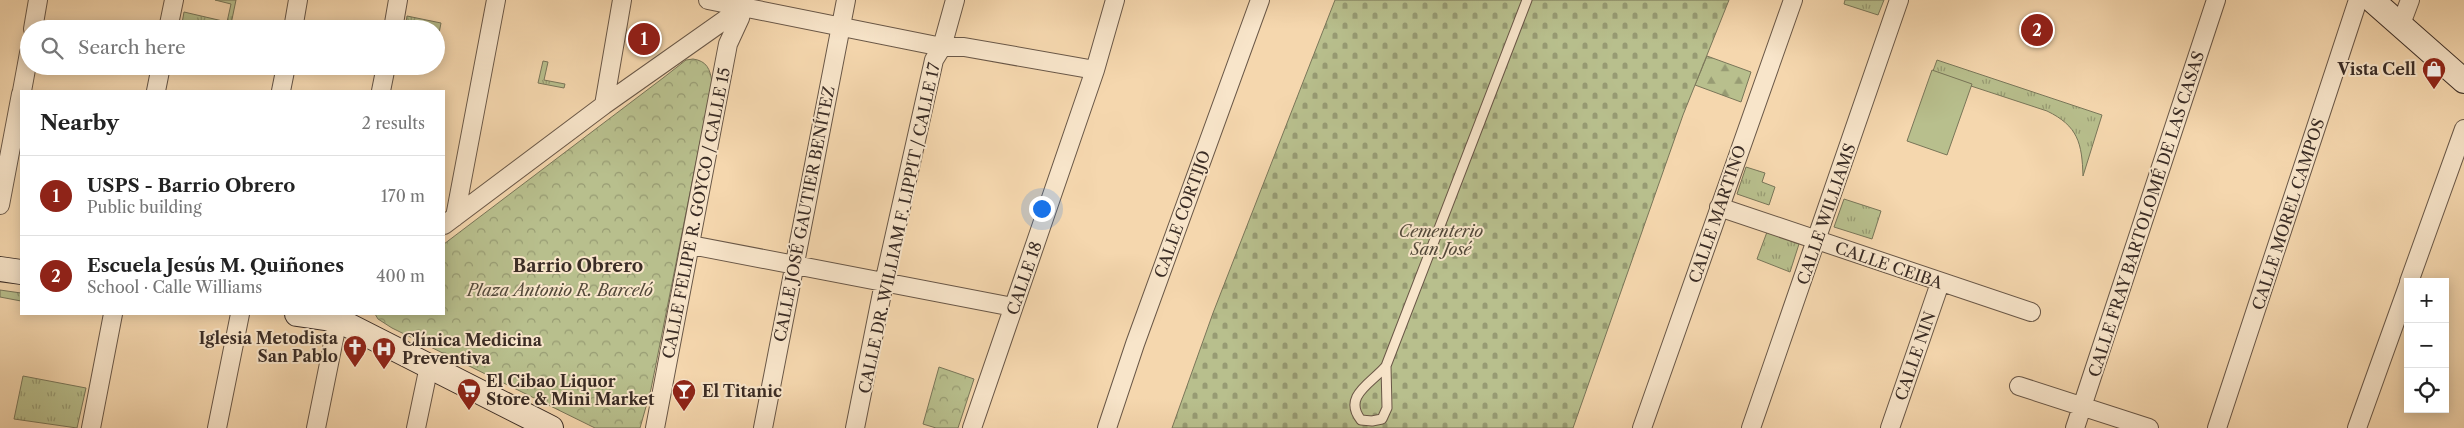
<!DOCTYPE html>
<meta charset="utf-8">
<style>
:root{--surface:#fff;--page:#f6f6f6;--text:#222;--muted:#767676;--line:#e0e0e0;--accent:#8f2418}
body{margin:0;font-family:"Libre Caslon Text",serif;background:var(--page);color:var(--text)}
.controls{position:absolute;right:15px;bottom:15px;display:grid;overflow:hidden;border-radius:0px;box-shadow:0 2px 12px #0003}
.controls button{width:45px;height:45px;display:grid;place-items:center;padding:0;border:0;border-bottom:1px solid var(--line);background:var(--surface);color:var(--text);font:25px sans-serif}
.you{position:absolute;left:1041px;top:208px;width:18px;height:18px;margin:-12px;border:4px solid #fff;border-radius:50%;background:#1a73e8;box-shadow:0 0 0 8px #1a73e833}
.badge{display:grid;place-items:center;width:32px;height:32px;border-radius:50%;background:var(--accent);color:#fff;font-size:16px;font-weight:700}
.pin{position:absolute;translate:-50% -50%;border:2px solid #fff;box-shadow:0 1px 5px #0006}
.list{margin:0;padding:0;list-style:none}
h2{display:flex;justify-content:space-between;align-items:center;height:65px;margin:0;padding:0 20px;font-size:21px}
h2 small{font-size:16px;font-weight:400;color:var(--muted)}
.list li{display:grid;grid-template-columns:32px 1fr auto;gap:15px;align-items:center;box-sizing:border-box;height:80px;padding:0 20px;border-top:1px solid var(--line)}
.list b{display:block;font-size:19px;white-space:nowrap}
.list p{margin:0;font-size:16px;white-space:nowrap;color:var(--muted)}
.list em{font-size:16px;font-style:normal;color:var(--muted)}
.icon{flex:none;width:28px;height:28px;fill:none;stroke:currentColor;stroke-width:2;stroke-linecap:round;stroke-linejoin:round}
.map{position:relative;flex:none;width:2464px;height:428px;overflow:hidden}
.search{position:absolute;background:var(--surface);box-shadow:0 2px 12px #0003;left:20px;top:20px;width:425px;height:55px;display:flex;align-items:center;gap:12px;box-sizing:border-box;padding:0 18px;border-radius:28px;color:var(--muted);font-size:19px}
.panel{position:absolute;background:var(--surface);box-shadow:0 2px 12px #0003;left:20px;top:90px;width:425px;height:225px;border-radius:0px}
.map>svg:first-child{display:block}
.grass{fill:url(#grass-tufts);stroke:#797659}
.forest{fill:url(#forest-firs);stroke:#797659}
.cemetery{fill:url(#cemetery-stones);stroke:#797659}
.park{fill:url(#park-crowns);stroke:#797659}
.garden{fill:#b8bf8d;stroke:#797659}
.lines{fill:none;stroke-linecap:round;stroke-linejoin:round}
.lane-casing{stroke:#695747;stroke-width:11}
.street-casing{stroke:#695747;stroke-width:20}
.secondary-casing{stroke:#3a2c25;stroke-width:26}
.lane{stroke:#f8e5ca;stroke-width:9}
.street{stroke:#f8e5ca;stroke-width:18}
.secondary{stroke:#f8e5ca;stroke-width:24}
.labels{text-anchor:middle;stroke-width:4;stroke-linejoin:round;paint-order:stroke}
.poi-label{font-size:16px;font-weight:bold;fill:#3a2c25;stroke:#f8e5ca;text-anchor:start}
.street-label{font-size:16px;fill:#3a2c25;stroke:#f8e5ca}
.park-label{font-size:16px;font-style:italic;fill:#53493a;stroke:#f8e5ca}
.neighbourhood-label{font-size:18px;font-weight:bold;fill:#3a2c25;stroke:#f8e5ca}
</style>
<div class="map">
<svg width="2464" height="428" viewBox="0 0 2464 428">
<defs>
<pattern id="grass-tufts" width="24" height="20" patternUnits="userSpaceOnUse" patternTransform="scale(1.25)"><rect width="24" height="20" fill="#b8bf8d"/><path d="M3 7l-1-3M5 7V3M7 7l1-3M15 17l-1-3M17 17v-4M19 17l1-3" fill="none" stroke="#979b73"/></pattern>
<pattern id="forest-firs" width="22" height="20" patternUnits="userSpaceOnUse" patternTransform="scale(1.25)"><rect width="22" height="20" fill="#b8bf8d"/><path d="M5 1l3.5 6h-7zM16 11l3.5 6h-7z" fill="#979b73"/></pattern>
<pattern id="cemetery-stones" width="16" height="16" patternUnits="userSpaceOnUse" patternTransform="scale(1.25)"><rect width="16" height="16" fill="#b8bf8d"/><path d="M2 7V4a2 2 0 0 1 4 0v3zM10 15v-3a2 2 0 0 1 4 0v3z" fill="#979b73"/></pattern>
<pattern id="park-crowns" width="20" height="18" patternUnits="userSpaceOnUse" patternTransform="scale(1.25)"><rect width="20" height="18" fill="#b8bf8d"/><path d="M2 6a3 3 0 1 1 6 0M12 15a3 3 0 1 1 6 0" fill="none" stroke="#979b73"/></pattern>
</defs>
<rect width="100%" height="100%" fill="#f5d7ae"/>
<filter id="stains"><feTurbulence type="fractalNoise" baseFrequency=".004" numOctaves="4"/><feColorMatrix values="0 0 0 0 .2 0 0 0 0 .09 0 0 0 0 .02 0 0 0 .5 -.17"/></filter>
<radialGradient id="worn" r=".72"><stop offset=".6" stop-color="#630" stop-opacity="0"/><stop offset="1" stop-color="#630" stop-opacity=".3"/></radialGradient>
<path class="grass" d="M215 0H236L230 29H218L189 22 188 29H181L184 12 227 22 231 4Z
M1845 0H1884L1878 15 1844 4Z
M407 16 441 23 436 49V29H405Z
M1937 60 2102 115 2083 176C2082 143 2078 126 2047 111L1971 86 1972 85 1933 71Z
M543 61 548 62 544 80 565 84 564 88 538 83Z
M1746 167 1765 173 1762 182 1775 187 1769 205 1737 194Z
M1844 199 1881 211 1872 239 1834 227Z
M1767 232 1799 244 1790 272 1757 259Z
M0 290 21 293V301L0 297Z
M23 376 86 388 77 428 14 419Z"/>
<path class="forest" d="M1707 56 1751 72 1741 102 1695 85Z"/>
<path class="cemetery" d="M1335 0H1729L1683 115 1573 428H1172L1213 313Z"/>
<path class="park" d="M693 59C707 61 710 69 712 82L651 389 640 428H595L392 328 378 319 375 314H444V244L663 78 686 60Z
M939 367 974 379 958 428H936L923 424Z"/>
<path class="garden" d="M1932 70 1972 84 1947 155 1907 141Z"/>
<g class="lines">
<g class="lane-casing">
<path id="lane" d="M1386 366 1387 408 1382 419 1372 421 1361 420C1342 396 1372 383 1386 366L1527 0"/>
</g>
<g class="street-casing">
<path id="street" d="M708 0 942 47H964L1095 70
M2401 24 2410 0
M33 29 38 0
M168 29 174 0
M293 29 298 0
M393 29 398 0
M22 91 29 53
M156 91 161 66
M281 91 286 66
M381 91 386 66
M604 105 622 0
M0 205 21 94
M1719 207 2031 312
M455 217 496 0
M444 225 604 105 743 7
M691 245 1013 307
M2409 282 2464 129
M2019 386 2149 428
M91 428 113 314
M217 428 240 314
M316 428 339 314
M416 428 429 366
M655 428 728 44 740 18 744 0
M763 428 846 0
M855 428 884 283 934 60 942 47 955 0
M972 428 1095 70 1115 0
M1107 428 1135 344 1260 0
M1642 428 1793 0
M1751 428 1899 0
M1890 428 1940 283
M2075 428 2216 0
M2217 428 2358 0
M2357 428 2408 286"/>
</g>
<g class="secondary-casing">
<path id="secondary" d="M2372 0 2464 81
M0 269 21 272
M297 314 338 320 551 428"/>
</g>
<use href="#lane" class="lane"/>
<use href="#street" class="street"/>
<use href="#secondary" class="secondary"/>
</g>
<defs>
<g id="shop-pin" transform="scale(1.25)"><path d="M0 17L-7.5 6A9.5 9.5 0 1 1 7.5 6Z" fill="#8f2418" stroke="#f8e5ca"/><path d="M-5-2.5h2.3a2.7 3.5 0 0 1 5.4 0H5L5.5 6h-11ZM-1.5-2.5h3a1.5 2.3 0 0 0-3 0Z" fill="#fff"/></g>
<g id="church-pin" transform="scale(1.25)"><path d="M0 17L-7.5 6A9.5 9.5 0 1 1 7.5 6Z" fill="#8f2418" stroke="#f8e5ca"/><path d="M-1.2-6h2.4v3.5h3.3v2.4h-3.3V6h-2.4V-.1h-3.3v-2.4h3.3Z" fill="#fff"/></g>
<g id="hospital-pin" transform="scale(1.25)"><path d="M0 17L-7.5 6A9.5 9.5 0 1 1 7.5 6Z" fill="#8f2418" stroke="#f8e5ca"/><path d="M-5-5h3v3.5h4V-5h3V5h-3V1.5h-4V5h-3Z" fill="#fff"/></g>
<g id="supermarket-pin" transform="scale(1.25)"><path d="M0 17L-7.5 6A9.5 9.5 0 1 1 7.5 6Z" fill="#8f2418" stroke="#f8e5ca"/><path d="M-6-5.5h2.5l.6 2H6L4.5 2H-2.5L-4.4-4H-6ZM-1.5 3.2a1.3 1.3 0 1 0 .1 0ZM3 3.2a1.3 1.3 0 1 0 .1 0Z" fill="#fff"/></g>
<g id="bar-pin" transform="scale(1.25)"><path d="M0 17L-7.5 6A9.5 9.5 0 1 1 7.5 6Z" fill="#8f2418" stroke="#f8e5ca"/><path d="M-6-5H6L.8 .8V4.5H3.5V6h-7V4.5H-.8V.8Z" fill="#fff"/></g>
</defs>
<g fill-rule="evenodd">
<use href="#shop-pin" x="2434" y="69"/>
<use href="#church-pin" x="355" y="347"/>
<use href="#hospital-pin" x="384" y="349"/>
<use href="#supermarket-pin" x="469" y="390"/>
<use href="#bar-pin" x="684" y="391"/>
</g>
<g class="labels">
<g class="poi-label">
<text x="2416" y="75" text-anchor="end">Vista Cell</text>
<text x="338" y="344" text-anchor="end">Iglesia Metodista<tspan x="338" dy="18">San Pablo</tspan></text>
<text x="402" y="346">Clínica Medicina<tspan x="402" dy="18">Preventiva</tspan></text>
<text x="486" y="387">El Cibao Liquor<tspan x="486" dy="18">Store &amp; Mini Market</tspan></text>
<text x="702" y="397">El Titanic</text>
</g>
<g class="street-label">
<text transform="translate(696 213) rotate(-79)" y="6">CALLE FELIPE R. GOYCO / CALLE 15</text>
<text transform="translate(804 214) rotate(-79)" y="6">CALLE JOSÉ GAUTIER BENÍTEZ</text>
<text transform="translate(1182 214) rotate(-70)" y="6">CALLE CORTIJO</text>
<text transform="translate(1717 214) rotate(-71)" y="6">CALLE MARTINO</text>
<text transform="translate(1826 214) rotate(-71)" y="6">CALLE WILLIAMS</text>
<text transform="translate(2146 214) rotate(-72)" y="6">CALLE FRAY BARTOLOMÉ DE LAS CASAS</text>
<text transform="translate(2288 214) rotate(-72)" y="6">CALLE MOREL CAMPOS</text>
<text transform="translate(899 228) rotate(-78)" y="6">CALLE DR. WILLIAM F. LIPPIT / CALLE 17</text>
<text transform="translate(1889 265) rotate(19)" y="6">CALLE CEIBA</text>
<text transform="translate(1024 278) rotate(-71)" y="6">CALLE 18</text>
<text transform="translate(1915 356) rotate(-71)" y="6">CALLE NIN</text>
</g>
<g class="park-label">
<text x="1441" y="237">Cementerio<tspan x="1441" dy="18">San José</tspan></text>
<text x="560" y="296">Plaza Antonio R. Barceló</text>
</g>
<g class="neighbourhood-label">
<text x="578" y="272">Barrio Obrero</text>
</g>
</g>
<rect width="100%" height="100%" filter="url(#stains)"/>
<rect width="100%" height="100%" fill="url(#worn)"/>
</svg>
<div class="controls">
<button>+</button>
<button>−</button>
<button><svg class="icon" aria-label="locate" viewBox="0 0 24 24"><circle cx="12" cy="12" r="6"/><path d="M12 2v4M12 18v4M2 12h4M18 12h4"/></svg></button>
</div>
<div class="you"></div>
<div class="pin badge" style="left:644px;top:39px">1</div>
<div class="pin badge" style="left:2037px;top:30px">2</div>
<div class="search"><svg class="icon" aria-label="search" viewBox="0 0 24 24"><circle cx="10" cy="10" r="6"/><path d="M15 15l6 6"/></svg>Search here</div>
<section class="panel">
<h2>Nearby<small>2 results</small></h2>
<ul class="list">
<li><span class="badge">1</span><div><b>USPS - Barrio Obrero</b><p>Public building</p></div><em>170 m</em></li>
<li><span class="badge">2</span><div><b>Escuela Jesús M. Quiñones</b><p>School · Calle Williams</p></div><em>400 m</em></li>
</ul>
</section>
</div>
